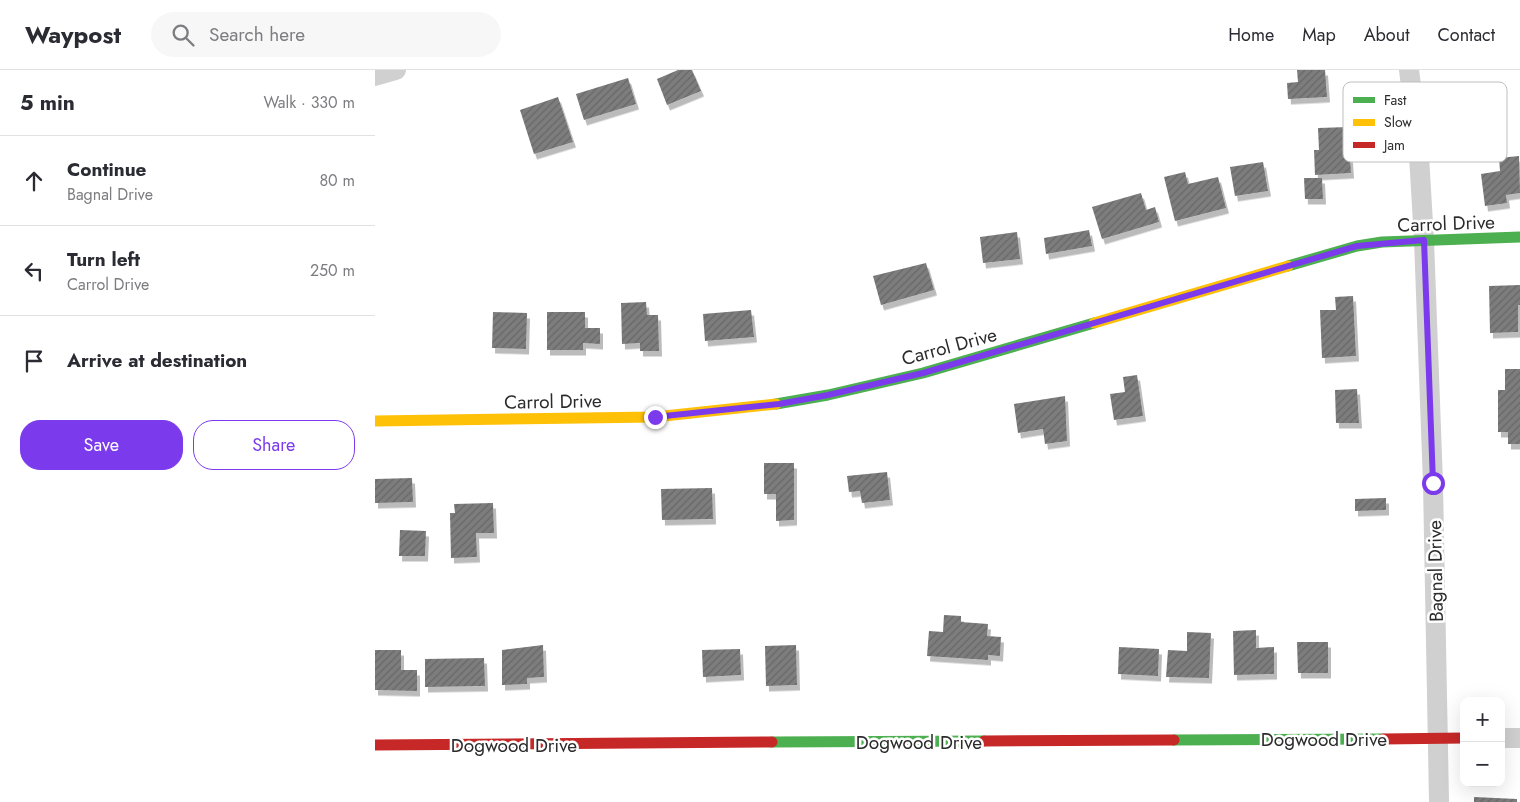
<!DOCTYPE html>
<meta charset="utf-8">
<style>
:root{--surface:#fff;--page:#f7f7f7;--text:#2b2b33;--muted:#7c7c81;--line:#e1e1e2;--accent:#7c3aed}
body{margin:0;font-family:Jost,sans-serif;background:var(--page);color:var(--text)}
.controls{position:absolute;right:15px;bottom:15px;display:grid;overflow:hidden;border-radius:10px;box-shadow:0 5px 20px #0002}
.controls button{width:45px;height:45px;display:grid;place-items:center;padding:0;border:0;border-bottom:1px solid var(--line);background:var(--surface);color:var(--text);font:25px sans-serif}
.stop{position:absolute;width:15px;height:15px;margin:-11px;border:4px solid #7c3aed;border-radius:50%;background:#fff}
.stop.end{background:#7c3aed;border-color:#fff;box-shadow:0 1px 5px #0008}
.list{margin:0;padding:0;list-style:none}
h2{display:flex;justify-content:space-between;align-items:center;height:65px;margin:0;padding:0 20px;font-size:21px}
h2 small{font-size:16px;font-weight:400;color:var(--muted)}
.list li{display:grid;grid-template-columns:32px 1fr auto;gap:15px;align-items:center;box-sizing:border-box;height:90px;padding:0 20px;border-top:1px solid var(--line)}
.list b{display:block;font-size:19px;white-space:nowrap}
.list p{margin:0;font-size:16px;white-space:nowrap;color:var(--muted)}
.list em{font-size:16px;font-style:normal;color:var(--muted)}
.actions{display:flex;gap:10px;padding:15px 20px}
.actions a{flex:1;padding:11px 0;border:1px solid var(--accent);border-radius:20px;text-align:center;font-size:18px;color:var(--accent)}
.actions .main{background:var(--accent);color:#fff}
.icon{flex:none;width:28px;height:28px;fill:none;stroke:currentColor;stroke-width:2;stroke-linecap:round;stroke-linejoin:round}
.map{position:relative;flex:none;width:1145px;height:732px;overflow:hidden}
header{display:flex;align-items:center;gap:30px;box-sizing:border-box;height:70px;padding:0 25px;background:var(--surface);border-bottom:1px solid var(--line)}
header strong{font-size:24px}
nav{display:flex;gap:28px;margin-inline-start:auto;font-size:18px}
.search{width:350px;height:45px;background:var(--page);display:flex;align-items:center;gap:12px;box-sizing:border-box;padding:0 18px;border-radius:28px;color:var(--muted);font-size:19px}
main{display:flex}
aside{flex:1;background:var(--surface)}
.map>svg:first-child{display:block}
.building{fill:url(#building-hatch);filter:url(#shadow)}
.lines{fill:none;stroke-linecap:round;stroke-linejoin:round}
.street{stroke:#d0d0d0;stroke-width:20}
.fast{stroke:#4caf50;stroke-width:11}
.slow{stroke:#ffc107;stroke-width:11}
.jam{stroke:#c62828;stroke-width:11}
.route{stroke:#7c3aed;stroke-width:6}
.labels{text-anchor:middle;stroke-width:5;stroke-linejoin:round;paint-order:stroke}
.street-label{font-size:19px;fill:#2b2b2b;stroke:#fff}
.key{fill:#fff;stroke:#bfbfbf;stroke-width:1}
.key-label{font-size:14px;fill:#2b2b2b}
</style>
<header>
<strong>Waypost</strong>
<div class="search"><svg class="icon" aria-label="search" viewBox="0 0 24 24"><circle cx="10" cy="10" r="6"/><path d="M15 15l6 6"/></svg>Search here</div>
<nav><a>Home</a><a>Map</a><a>About</a><a>Contact</a></nav>
</header>
<main>
<aside>
<h2>5 min<small>Walk · 330 m</small></h2>
<ul class="list">
<li><svg class="icon" aria-label="ahead" viewBox="0 0 24 24"><path d="M12 20V5M6 11l6-6 6 6"/></svg><div><b>Continue</b><p>Bagnal Drive</p></div><em>80 m</em></li>
<li><svg class="icon" aria-label="left" viewBox="0 0 24 24"><path d="M17 20v-9H6M10 6l-5 5 5 5"/></svg><div><b>Turn left</b><p>Carrol Drive</p></div><em>250 m</em></li>
<li><svg class="icon" aria-label="arrive" viewBox="0 0 24 24"><path d="M6 21V4h12l-3 4 3 4H6"/></svg><div><b>Arrive at destination</b></div></li>
</ul>
<div class="actions"><a class="main">Save</a><a>Share</a></div>
</aside>
<div class="map">
<svg width="1145" height="732" viewBox="0 0 1145 732">
<defs>
<pattern id="building-hatch" width="6" height="6" patternUnits="userSpaceOnUse" patternTransform="scale(1.25)"><rect width="6" height="6" fill="#7d7d7d"/><path d="M-1 1l2-2M0 6l6-6M5 7l2-2" fill="none" stroke="#676767"/></pattern>
<filter id="shadow"><feDropShadow dx="3" dy="5.5" stdDeviation="0" flood-color="#0004"/></filter>
</defs>
<rect width="100%" height="100%" fill="#fff"/>
<path class="building" d="M303 0H317L326 21 292 35 282 9Z
M922 0H950L952 27 913 29 912 13 923 12Z
M253 8 261 34 209 50 201 24Z
M183 27 198 72 159 84 145 40Z
M973 57 976 103 940 105 939 80H944L943 58Z
M1144 86 1145 123 1131 125 1132 133 1110 136 1106 104 1125 101 1124 88Z
M888 92 893 121 860 126 855 97Z
M810 102 813 114 843 107 851 138 800 151 789 107Z
M929 108H947L948 129H930Z
M766 123 771 140 780 137 784 152 727 169 717 137Z
M714 160 717 176 671 184 669 168Z
M642 162 645 189 608 193 605 167Z
M551 193 559 220 506 235 498 206Z
M1145 215V235H1143V262L1115 263 1114 216Z
M978 226 981 286 947 288 945 240H961L960 227Z
M271 232 272 245H283L284 281H265V273L247 274 246 233Z
M376 240 379 267 330 271 328 244Z
M118 242 152 243 151 279 117 278Z
M172 242H210V258H225V274L208 273V280H172Z
M1130 299H1145V374H1133V362H1123V320H1130Z
M762 305 768 346 739 350 735 324 750 322 748 307Z
M982 319 984 353H961L960 320Z
M690 326 692 371 670 374 668 359 643 363 639 334Z
M389 393H419V450L401 451V424H389Z
M512 402 515 430 487 433 485 421 474 422 472 406Z
M37 408 38 432 0 433V409Z
M337 418 338 449 287 450 286 419Z
M1011 428V440L980 441V429Z
M118 433 119 463H101L102 487 76 488 75 443H80L79 434Z
M25 460 51 461 50 486H24Z
M569 545 586 546V552L613 554 612 566 626 567 625 586 613 585V590L552 586 554 561 568 562Z
M881 560V578L899 577V604L859 605 858 561Z
M812 562 836 563 834 608 791 607 793 580 812 581Z
M922 572H953V603H923Z
M168 575 169 607 152 608V614L127 615V580Z
M421 575 422 615 391 616 390 576Z
M744 577 784 579 783 606 743 604Z
M365 579 366 605 328 607 327 580Z
M0 580H26V600H42V621L0 620Z
M109 588 110 616 50 617V589Z
M1099 727 1142 729V732H1099Z"/>
<g class="lines">
<path class="street" d="M1034 0 1043 69 1049 170 1058 413 1064 732
M0 6 21 0
M1126 668H1145"/>
<path class="fast" d="M913 196 982 176 1007 172 1145 167
M401 334 453 325 548 303 719 253
M799 670 1008 669
M397 672 609 671"/>
<path class="slow" d="M719 253 913 196
M0 351 280 347 401 334"/>
<path class="jam" d="M1008 669 1089 668
M609 671 799 670
M0 675 397 672"/>
</g>
<g class="lines">
<path class="route" d="M280 347 404 334 453 325 548 303 982 176 1049 170 1058 413"/>
</g>
<g class="labels">
<g class="street-label">
<text transform="translate(1071 153) rotate(-2)" y="7">Carrol Drive</text>
<text transform="translate(574 276) rotate(-15)" y="7">Carrol Drive</text>
<text transform="translate(178 331) rotate(-1)" y="7">Carrol Drive</text>
<text transform="translate(1060 501) rotate(-91)" y="7">Bagnal Drive</text>
<text x="949" y="676">Dogwood Drive</text>
<text x="544" y="679">Dogwood Drive</text>
<text x="139" y="682">Dogwood Drive</text>
</g>
</g>
<rect x="968" y="12" width="164" height="80" rx="8" class="key"/>
<rect x="978" y="27" width="22" height="6" fill="#4caf50"/>
<rect x="978" y="49" width="22" height="7" fill="#ffc107"/>
<rect x="978" y="72" width="22" height="6" fill="#c62828"/>
<g class="key-label">
<text x="1009" y="35">Fast</text>
<text x="1009" y="57">Slow</text>
<text x="1009" y="80">Jam</text>
</g>
</svg>
<div class="controls">
<button>+</button>
<button>−</button>
</div>
<div class="stop" style="left:1058px;top:413px"></div>
<div class="stop end" style="left:280px;top:347px"></div>
</div>
</main>
